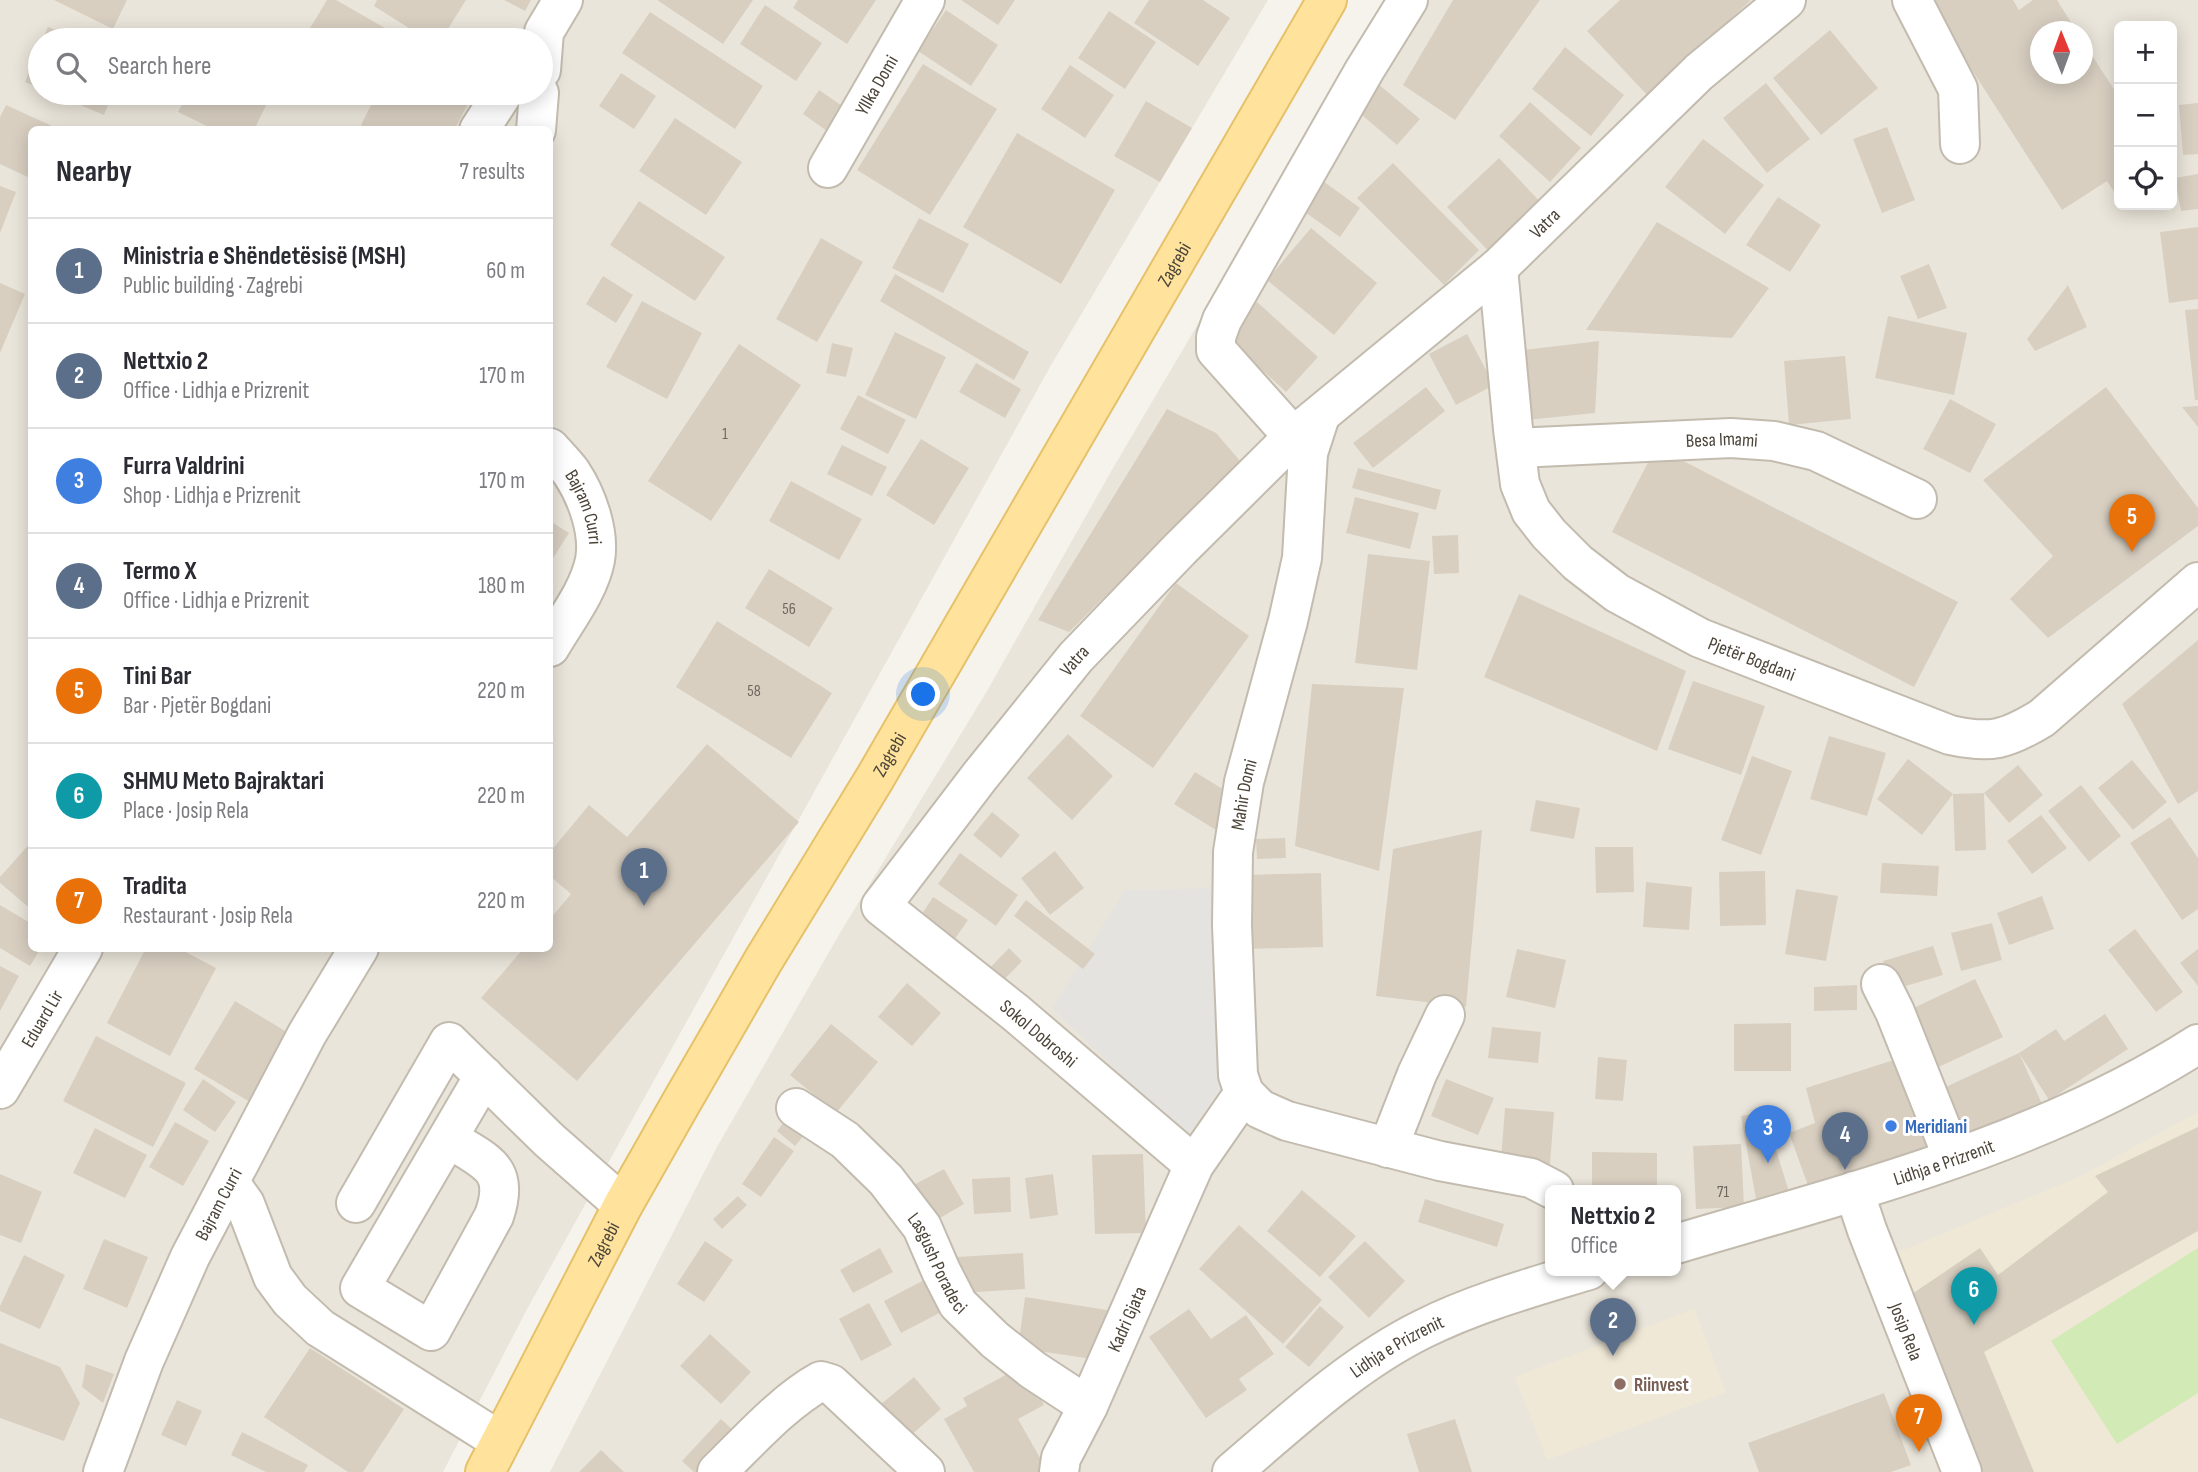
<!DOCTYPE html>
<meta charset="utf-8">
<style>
:root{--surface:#fff;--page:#f7f7f7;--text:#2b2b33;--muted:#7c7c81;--line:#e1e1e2;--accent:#111827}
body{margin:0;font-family:"Sofia Sans Condensed",sans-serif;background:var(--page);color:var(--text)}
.controls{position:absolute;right:21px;top:21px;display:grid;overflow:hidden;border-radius:10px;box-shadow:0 4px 18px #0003}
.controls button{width:63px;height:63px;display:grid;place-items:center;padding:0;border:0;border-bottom:2px solid var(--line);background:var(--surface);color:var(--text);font:35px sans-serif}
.compass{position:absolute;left:2030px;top:21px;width:63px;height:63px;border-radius:50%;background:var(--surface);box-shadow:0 4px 18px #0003;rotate:359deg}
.you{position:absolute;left:924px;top:695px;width:24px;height:24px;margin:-18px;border:5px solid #fff;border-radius:50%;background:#1a73e8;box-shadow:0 0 0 10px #1a73e833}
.badge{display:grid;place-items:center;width:46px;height:46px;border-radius:50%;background:var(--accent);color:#fff;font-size:23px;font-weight:700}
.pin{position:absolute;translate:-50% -58px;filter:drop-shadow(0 2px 4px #0008)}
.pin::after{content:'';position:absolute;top:37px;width:24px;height:21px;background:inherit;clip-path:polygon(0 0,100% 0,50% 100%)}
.popup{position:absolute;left:1545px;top:1185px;width:136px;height:91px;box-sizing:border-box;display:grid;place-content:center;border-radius:10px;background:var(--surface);filter:drop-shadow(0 2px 5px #0005);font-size:23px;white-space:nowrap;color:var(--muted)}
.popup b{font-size:26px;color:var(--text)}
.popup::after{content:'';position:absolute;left:50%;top:100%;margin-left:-14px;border:14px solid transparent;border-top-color:var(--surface)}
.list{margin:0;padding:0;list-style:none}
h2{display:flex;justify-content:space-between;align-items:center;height:91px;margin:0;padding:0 28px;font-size:30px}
h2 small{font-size:23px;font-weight:400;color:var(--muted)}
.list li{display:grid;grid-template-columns:46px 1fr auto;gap:21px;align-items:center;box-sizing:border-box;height:105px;padding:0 28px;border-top:2px solid var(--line)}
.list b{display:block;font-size:26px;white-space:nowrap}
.list p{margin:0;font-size:23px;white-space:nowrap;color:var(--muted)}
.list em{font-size:23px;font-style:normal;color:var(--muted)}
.icon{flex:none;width:38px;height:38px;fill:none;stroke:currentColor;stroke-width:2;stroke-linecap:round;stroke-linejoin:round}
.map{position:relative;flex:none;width:2198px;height:1472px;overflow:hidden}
.search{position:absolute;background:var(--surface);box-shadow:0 4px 18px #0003;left:28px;top:28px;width:525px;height:77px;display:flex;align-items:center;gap:18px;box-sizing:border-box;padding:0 24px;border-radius:38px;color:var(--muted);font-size:26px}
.panel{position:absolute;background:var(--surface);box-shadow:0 4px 18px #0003;left:28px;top:126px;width:525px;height:826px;border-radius:10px}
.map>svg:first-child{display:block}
.residential{fill:#eae5da;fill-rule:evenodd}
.education{fill:#efe8d6}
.green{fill:#d2eab5}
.parking{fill:#e5e3e0}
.building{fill:#d8cfc1}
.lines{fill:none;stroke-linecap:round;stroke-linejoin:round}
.minor-casing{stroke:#c2bbae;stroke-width:42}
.major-casing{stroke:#e6c16a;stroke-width:42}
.minor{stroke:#fff;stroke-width:38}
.major{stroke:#ffe39c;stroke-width:38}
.shop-dot{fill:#3f7fe0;stroke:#fff;stroke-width:2.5}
.education-dot{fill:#8d6e63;stroke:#fff;stroke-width:2.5}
.labels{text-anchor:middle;stroke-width:6;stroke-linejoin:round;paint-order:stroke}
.number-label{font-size:16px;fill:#6e675b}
.street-label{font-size:19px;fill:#4b4439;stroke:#fff}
.shop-label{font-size:19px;font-weight:bold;fill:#366cbe;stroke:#fff;text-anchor:start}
.education-label{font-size:19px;font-weight:bold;fill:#785e54;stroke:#fff;text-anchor:start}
</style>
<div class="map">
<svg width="2198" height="1472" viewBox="0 0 2198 1472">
<rect width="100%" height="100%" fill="#f6f3ec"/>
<path class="residential" d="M0 0H1268L1050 367 526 1311 443 1472H0ZM40 40H541V93H40ZM32 130H550V948H32Z
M1389 0H2198V1472H550L717 1147 840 933 987 691 1113 468ZM2119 26H2172V205H2119ZM2040 32H2082V74H2040ZM1550 1190H1676V1270H1550Z"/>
<path class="education" d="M2198 1112V1472H1973L1887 1257 2081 1176Z
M1694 1309 1726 1392 1547 1460 1515 1377Z"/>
<path class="green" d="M2198 1248V1393L2117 1444 2051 1341Z"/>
<path class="parking" d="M1215 888 1222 1087 1186 1137 1052 1008 1125 890Z"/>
<path class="building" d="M54 0H127L113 29Z
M327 0H336L392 32 387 40H308L304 38Z
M377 0H466L441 40H428L374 6Z
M504 0H531L525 11Z
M657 0H753L723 44Z
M798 0H876L847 44 793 8Z
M961 0H1015L998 25Z
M1149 0H1203L1230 18 1198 66 1134 23Z
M1453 0H1540L1455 120 1403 85Z
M1620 0H1751L1648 96 1587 31Z
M1927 0H2013L2019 10 2033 0H2057L2077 32H2040V74H2082V40L2119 97V199L2107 181 2062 210Z
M765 5 822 43 796 81 740 44Z
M946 10 998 45 971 86 918 51Z
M1109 11 1156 42 1125 89 1078 58Z
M650 12 763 86 735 129 622 53Z
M48 27 80 40H42Z
M1830 30 1878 88 1821 135 1773 78Z
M40 45V88L25 82Z
M1565 47 1624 95 1591 136 1532 89Z
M923 64 997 109 930 215 857 170Z
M1070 65 1114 95 1085 138 1041 109Z
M621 73 656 96 634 129 599 106Z
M1377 83 1420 119 1397 145 1355 109Z
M1766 83 1810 139 1767 173 1723 118Z
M819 90 854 114 837 138 803 114Z
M51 93H113L104 115Z
M188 93H272L254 130H215L178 112Z
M377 93H474L454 130H369L361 125Z
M1146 101 1192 128 1160 182 1114 156Z
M1530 102 1581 148 1550 182 1499 136Z
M2198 103V154L2183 155 2179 105Z
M6 105 61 130H32V179L0 164V117Z
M675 118 742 162 706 215 639 171Z
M1887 127 1915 200 1882 213 1853 139Z
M1017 133 1115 190 1061 284 963 227Z
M1703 139 1764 185 1725 234 1665 187Z
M1499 158 1545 207 1493 256 1447 207Z
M1393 163 1479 250 1444 285 1357 198Z
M2198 174V209L2181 211 2175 178Z
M1323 181 1360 208 1340 237 1302 210Z
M0 186 16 192 0 233Z
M1778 197 1821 225 1790 272 1746 245Z
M639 201 725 257 695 301 610 245Z
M919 218 969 244 943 293 892 268Z
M1657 222 1769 288 1732 338 1586 330Z
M2198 227V299L2169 303 2160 232Z
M1311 228 1377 283 1334 335 1267 280Z
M821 238 863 262 817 342 776 319Z
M1929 264 1947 308 1918 319 1900 276Z
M895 274 1029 352 1014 380 880 301Z
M603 276 633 295 616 323 586 304Z
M0 283 25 294 0 353Z
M2068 285 2087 327 2035 351 2027 339Z
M642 301 702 333 667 399 606 367Z
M1257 302 1318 357 1286 392 1226 337Z
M2198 309V400H2195L2185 310Z
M1888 316 1967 333 1954 395 1875 378Z
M895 332 946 357 916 419 865 395Z
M1467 334 1494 385 1456 405 1429 354Z
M1599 341 1595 413 1527 420 1516 351Z
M832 343 853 348 846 377 826 373Z
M739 344 801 385 711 521 648 481Z
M1845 356 1851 419 1789 425 1784 361Z
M976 363 1021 389 1005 418 959 392Z
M1426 387 1445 411 1373 468 1353 443Z
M2106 387 2198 508V526L2048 638 2010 599 2053 556 1983 480Z
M858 395 906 420 888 454 840 429Z
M1950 399 1996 424 1970 473 1923 449Z
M2198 406V427L2182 407Z
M1167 409 1216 433 1241 462 1069 632 1038 620Z
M921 439 969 468 934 525 886 495Z
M842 445 887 467 872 496 827 474Z
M1656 447 1958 602 1914 687 1612 532Z
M1358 468 1441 490 1436 510 1352 488Z
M791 481 862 519 839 560 769 521Z
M1355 497 1419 513 1410 549 1346 533Z
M550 521 569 533 550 563Z
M1458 535 1459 573 1434 574 1432 536Z
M1368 554 1430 561 1417 670 1355 663Z
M769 569 833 608 809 647 745 608Z
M1176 583 1249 636 1153 768 1080 716Z
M1519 594 1686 671 1657 751 1484 677Z
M717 621 832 693 791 758 676 687Z
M2198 640V791L2178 804 2122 704Z
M1693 681 1765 706 1741 775 1668 749Z
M1312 684 1404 688 1379 871 1295 846Z
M1068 734 1113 776 1072 820 1027 778Z
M1829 736 1886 753 1867 816 1810 799Z
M707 744 799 822 577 1081 481 998 524 948H550V919L571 894 550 876V852L589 805 627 837Z
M1752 756 1792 771 1761 855 1721 840Z
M1908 759 1953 794 1922 835 1877 799Z
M2132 760 2167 802 2133 830 2098 788Z
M2018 765 2043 795 2009 823 1984 793Z
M1195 772 1239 799 1219 832 1174 804Z
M2081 785 2121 836 2089 862 2048 811Z
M1984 793 1986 850 1955 851 1953 794Z
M1536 800 1580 808 1574 839 1530 831Z
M992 812 1020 835 1001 858 973 835Z
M2041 815 2067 848 2032 874 2007 841Z
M2170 817 2198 858V909L2182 920 2130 843Z
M1482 830 1466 1007 1376 996 1393 849Z
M1285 838 1286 858 1257 859 1256 839Z
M32 841V910L0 883V877Z
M1595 847H1633L1634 892 1596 893Z
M1055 851 1084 888 1050 915 1021 878Z
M960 853 1018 895 996 926 938 884Z
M1882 863 1939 866 1937 896 1880 893Z
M1765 871 1766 925 1720 926 1719 872Z
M1321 873 1323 947 1247 949 1244 875Z
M1646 882 1692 887 1689 930 1643 927Z
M1796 889 1838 896 1826 961 1785 954Z
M2042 896 2054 929 2009 945 1997 913Z
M933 897 968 920 950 946 916 923Z
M1026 900 1095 954 1083 969 1014 916Z
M0 905 32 924V948H41L30 966 0 948Z
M1992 923 2002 960 1961 971 1951 933Z
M2135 929 2183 992 2156 1012 2108 950Z
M1933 946 1943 975 1892 990 1883 961Z
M146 948H178L216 968 170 1056 107 1023Z
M1009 948 1022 961 1000 984 987 971Z
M1517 949 1566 960 1555 1008 1506 997Z
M2198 949V986L2180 963Z
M0 966 19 976 0 1011Z
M1975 979 2003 1037 1930 1071 1903 1013Z
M907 983 941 1013 912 1046 878 1017Z
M1857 985V1010L1814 1011V987Z
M235 1001 297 1038 257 1106 194 1069Z
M2105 1014 2128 1049 2049 1100 2019 1053 2043 1106 1961 1144 1937 1091 2019 1053 2056 1029 2064 1041Z
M1791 1023V1071H1734V1024Z
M831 1024 878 1062 836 1113 790 1075Z
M1492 1027 1541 1032 1538 1063 1488 1058Z
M96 1036 186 1083 153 1147 63 1101Z
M1598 1057 1627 1060 1623 1101 1595 1099Z
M1897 1059 1928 1152 1810 1191 1789 1133 1815 1123 1806 1088Z
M203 1079 236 1102 215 1132 183 1110Z
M1446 1079 1494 1098 1478 1135 1431 1116Z
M1505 1108 1554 1112 1550 1164 1501 1159Z
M792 1112 811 1127 795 1146 777 1131Z
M1764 1112 1792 1201 1758 1210 1741 1116Z
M175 1122 209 1141 183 1186 149 1167Z
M2198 1127V1231L1984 1352 2034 1472H1976L1906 1298 1980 1248 1998 1275 2108 1192 2095 1176Z
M95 1128 147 1155 125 1198 73 1173Z
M774 1137 794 1151 761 1197 742 1184Z
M1741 1144 1744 1207 1696 1209 1693 1146Z
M1592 1152 1657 1153V1190H1592Z
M1143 1154 1146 1233 1095 1234 1092 1155Z
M944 1169 964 1204 928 1225 908 1188Z
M0 1174 42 1192 21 1243 0 1235Z
M1053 1174 1058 1215 1030 1219 1025 1178Z
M1010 1177 1011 1212 974 1214 972 1179Z
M1302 1190 1356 1236 1320 1277 1267 1231Z
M738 1196 747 1205 722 1229 713 1219Z
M1425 1199 1504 1224 1497 1247 1418 1222Z
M1239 1225 1322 1300 1283 1344 1199 1269Z
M104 1239 148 1257 127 1308 83 1289Z
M705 1241 733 1260 704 1302 677 1284Z
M1365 1241 1405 1281 1369 1318 1328 1277Z
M880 1248 893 1272 853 1293 840 1270Z
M1023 1253 1025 1289 959 1293 957 1257Z
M24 1255 65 1275 40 1329 0 1311V1306Z
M930 1277 947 1309 901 1333 884 1301Z
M1025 1297 1107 1310 1099 1360 1018 1348Z
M869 1303 892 1345 861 1361 839 1319Z
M1320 1306 1344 1327 1309 1367 1285 1347Z
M1189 1309 1211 1339 1246 1315 1274 1354 1239 1379 1247 1390 1206 1418 1149 1337Z
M710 1334 751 1372 721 1404 680 1366Z
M0 1343 60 1367 80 1403 64 1441 0 1418Z
M310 1348 404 1409 363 1472H348L264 1417Z
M86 1364 114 1374 103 1403 82 1387Z
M1022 1366 1044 1405 1018 1419 1048 1472H974L944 1419 967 1406 963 1398Z
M914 1377 941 1409 909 1437 881 1404Z
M1884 1393 1911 1465 1891 1472H1759L1748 1443Z
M177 1400 202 1411 186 1446 161 1435Z
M721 1419 737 1434 701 1472H694L682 1461Z
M1455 1419 1472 1472H1419L1407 1434Z
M242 1432 308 1465 304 1472H266L231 1455Z
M601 1450 624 1472H579Z"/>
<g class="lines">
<g class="minor-casing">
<g id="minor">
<path d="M1912 0 1958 89 1960 144"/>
<path d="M541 70 544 32 563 0"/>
<path d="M479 130 503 93"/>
<path d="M536 130 539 93"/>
<path id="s1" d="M828 168 925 0"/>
<path id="s2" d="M1498 268 1513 429 1520 484 1531 511 1549 534 1578 563 1617 593 1700 638 1950 735C1991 744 2006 740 2042 718L2198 582"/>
<path id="s3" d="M550 448C557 456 565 464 571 472 587 496 600 532 595 560 589 591 565 621 550 647"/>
<path id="s4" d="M1516 448 1731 438 1774 441 1816 451 1917 499"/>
<path d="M1308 453 1216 350V337L1222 320 1364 71 1408 0"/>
<path d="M1881 984 1895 1012 1953 1158"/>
<path id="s5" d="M0 1089 83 948"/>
<path d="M1244 1093 1260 1109 1287 1121 1440 1161 1531 1178 1554 1190"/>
<path id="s6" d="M796 1108 845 1140 886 1180 922 1227 941 1271 958 1304 995 1340 1033 1370 1088 1406"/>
<path d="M448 1138C485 1162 511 1167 494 1216L431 1331 360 1288 484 1076"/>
<path d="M1388 1148 1417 1074 1445 1015"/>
<path id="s7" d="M1194 1165 1016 1013 881 906 980 776 1076 657 1181 548 1294 436 1498 268 1699 72 1786 0"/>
<path d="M230 1183 245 1204 273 1277 290 1300 320 1328 500 1441"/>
<path id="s8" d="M1854 1191 1867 1230 1962 1472"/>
<path d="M356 1203 449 1042 549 1140 623 1205"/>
<path id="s9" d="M1676 1244C1854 1191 2040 1145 2198 1044"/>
<path id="s10" d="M103 1472 144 1361 190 1257 307 1034 359 948"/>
<path d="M717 1472C748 1442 783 1402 821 1381L831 1384 925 1472"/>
<path id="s11" d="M1059 1472 1061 1458 1088 1406 1194 1165 1244 1093 1238 1075 1232 925 1233 852 1244 782 1288 621 1302 558 1308 453 1320 416"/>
<path id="s12" d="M1232 1472C1292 1421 1352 1364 1423 1329 1475 1303 1533 1287 1589 1270"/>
</g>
</g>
<g class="major-casing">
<g id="major">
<path id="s13" d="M485 1472 623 1205 681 1103 763 961 875 778 1327 0"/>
</g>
</g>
<use href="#minor" class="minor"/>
<use href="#major" class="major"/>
</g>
<circle class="shop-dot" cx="1891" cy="1126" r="7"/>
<circle class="education-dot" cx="1620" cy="1384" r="7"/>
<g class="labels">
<g class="number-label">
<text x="725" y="439">1</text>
<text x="789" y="614">56</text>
<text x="754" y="696">58</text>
<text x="1723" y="1197">71</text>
</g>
<g class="street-label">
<text dy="7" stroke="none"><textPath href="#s1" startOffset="96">Yllka Domi</textPath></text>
<text dy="7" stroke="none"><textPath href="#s7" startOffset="1362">Vatra</textPath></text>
<text dy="7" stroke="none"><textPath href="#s13" startOffset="1391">Zagrebi</textPath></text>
<text dy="7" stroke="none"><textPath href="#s4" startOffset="206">Besa Imami</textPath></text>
<text dy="7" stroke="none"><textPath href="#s3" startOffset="70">Bajram Curri</textPath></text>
<text dy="7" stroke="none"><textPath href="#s2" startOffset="516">Pjetër Bogdani</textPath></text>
<text dy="7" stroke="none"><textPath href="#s7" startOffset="719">Vatra</textPath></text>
<text dy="7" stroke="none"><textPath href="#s13" startOffset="824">Zagrebi</textPath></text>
<text dy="7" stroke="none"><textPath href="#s11" startOffset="724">Mahir Domi</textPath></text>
<text dy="7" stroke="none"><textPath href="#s5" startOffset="82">Eduard Lir</textPath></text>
<text transform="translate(1039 1033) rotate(40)" y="7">Sokol Dobroshi</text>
<text dy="7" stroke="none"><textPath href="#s9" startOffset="280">Lidhja e Prizrenit</textPath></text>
<text dy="7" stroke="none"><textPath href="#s10" startOffset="292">Bajram Curri</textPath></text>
<text dy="7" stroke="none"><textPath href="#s13" startOffset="257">Zagrebi</textPath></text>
<text dy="7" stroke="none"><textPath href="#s6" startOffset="214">Lasgush Poradeci</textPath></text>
<text dy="7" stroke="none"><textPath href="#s11" startOffset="168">Kadri Gjata</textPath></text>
<text dy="7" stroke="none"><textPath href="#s8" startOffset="150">Josip Rela</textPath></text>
<text dy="7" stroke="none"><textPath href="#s12" startOffset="208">Lidhja e Prizrenit</textPath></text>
</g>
<g class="shop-label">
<text x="1905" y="1133">Meridiani</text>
</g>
<g class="education-label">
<text x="1634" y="1391">Riinvest</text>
</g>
</g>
</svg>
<div class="controls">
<button>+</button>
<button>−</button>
<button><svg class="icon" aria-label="locate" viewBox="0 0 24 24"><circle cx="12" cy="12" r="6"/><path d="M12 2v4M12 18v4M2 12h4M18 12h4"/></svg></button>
</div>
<svg class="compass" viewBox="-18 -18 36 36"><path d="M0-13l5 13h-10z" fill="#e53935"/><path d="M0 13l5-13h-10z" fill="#7c7c81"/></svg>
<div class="you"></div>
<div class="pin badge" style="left:644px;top:906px;background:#5c6f8a">1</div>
<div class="pin badge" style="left:1613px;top:1356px;background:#5c6f8a">2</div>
<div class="popup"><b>Nettxio 2</b>Office</div>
<div class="pin badge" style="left:1768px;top:1163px;background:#3f7fe0">3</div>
<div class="pin badge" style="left:1845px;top:1170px;background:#5c6f8a">4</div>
<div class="pin badge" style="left:2132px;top:552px;background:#e8710a">5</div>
<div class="pin badge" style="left:1974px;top:1325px;background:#0f9aa8">6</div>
<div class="pin badge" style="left:1919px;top:1452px;background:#e8710a">7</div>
<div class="search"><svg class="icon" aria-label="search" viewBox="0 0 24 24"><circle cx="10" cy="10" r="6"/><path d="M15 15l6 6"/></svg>Search here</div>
<section class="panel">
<h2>Nearby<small>7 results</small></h2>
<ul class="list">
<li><span class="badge" style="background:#5c6f8a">1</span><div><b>Ministria e Shëndetësisë (MSH)</b><p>Public building · Zagrebi</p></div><em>60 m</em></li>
<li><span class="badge" style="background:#5c6f8a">2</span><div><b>Nettxio 2</b><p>Office · Lidhja e Prizrenit</p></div><em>170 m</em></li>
<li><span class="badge" style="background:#3f7fe0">3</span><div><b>Furra Valdrini</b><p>Shop · Lidhja e Prizrenit</p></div><em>170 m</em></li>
<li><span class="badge" style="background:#5c6f8a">4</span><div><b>Termo X</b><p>Office · Lidhja e Prizrenit</p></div><em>180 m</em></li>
<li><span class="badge" style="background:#e8710a">5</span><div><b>Tini Bar</b><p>Bar · Pjetër Bogdani</p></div><em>220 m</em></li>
<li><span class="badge" style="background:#0f9aa8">6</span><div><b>SHMU Meto Bajraktari</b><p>Place · Josip Rela</p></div><em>220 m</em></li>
<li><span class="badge" style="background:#e8710a">7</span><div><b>Tradita</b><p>Restaurant · Josip Rela</p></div><em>220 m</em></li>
</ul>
</section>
</div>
